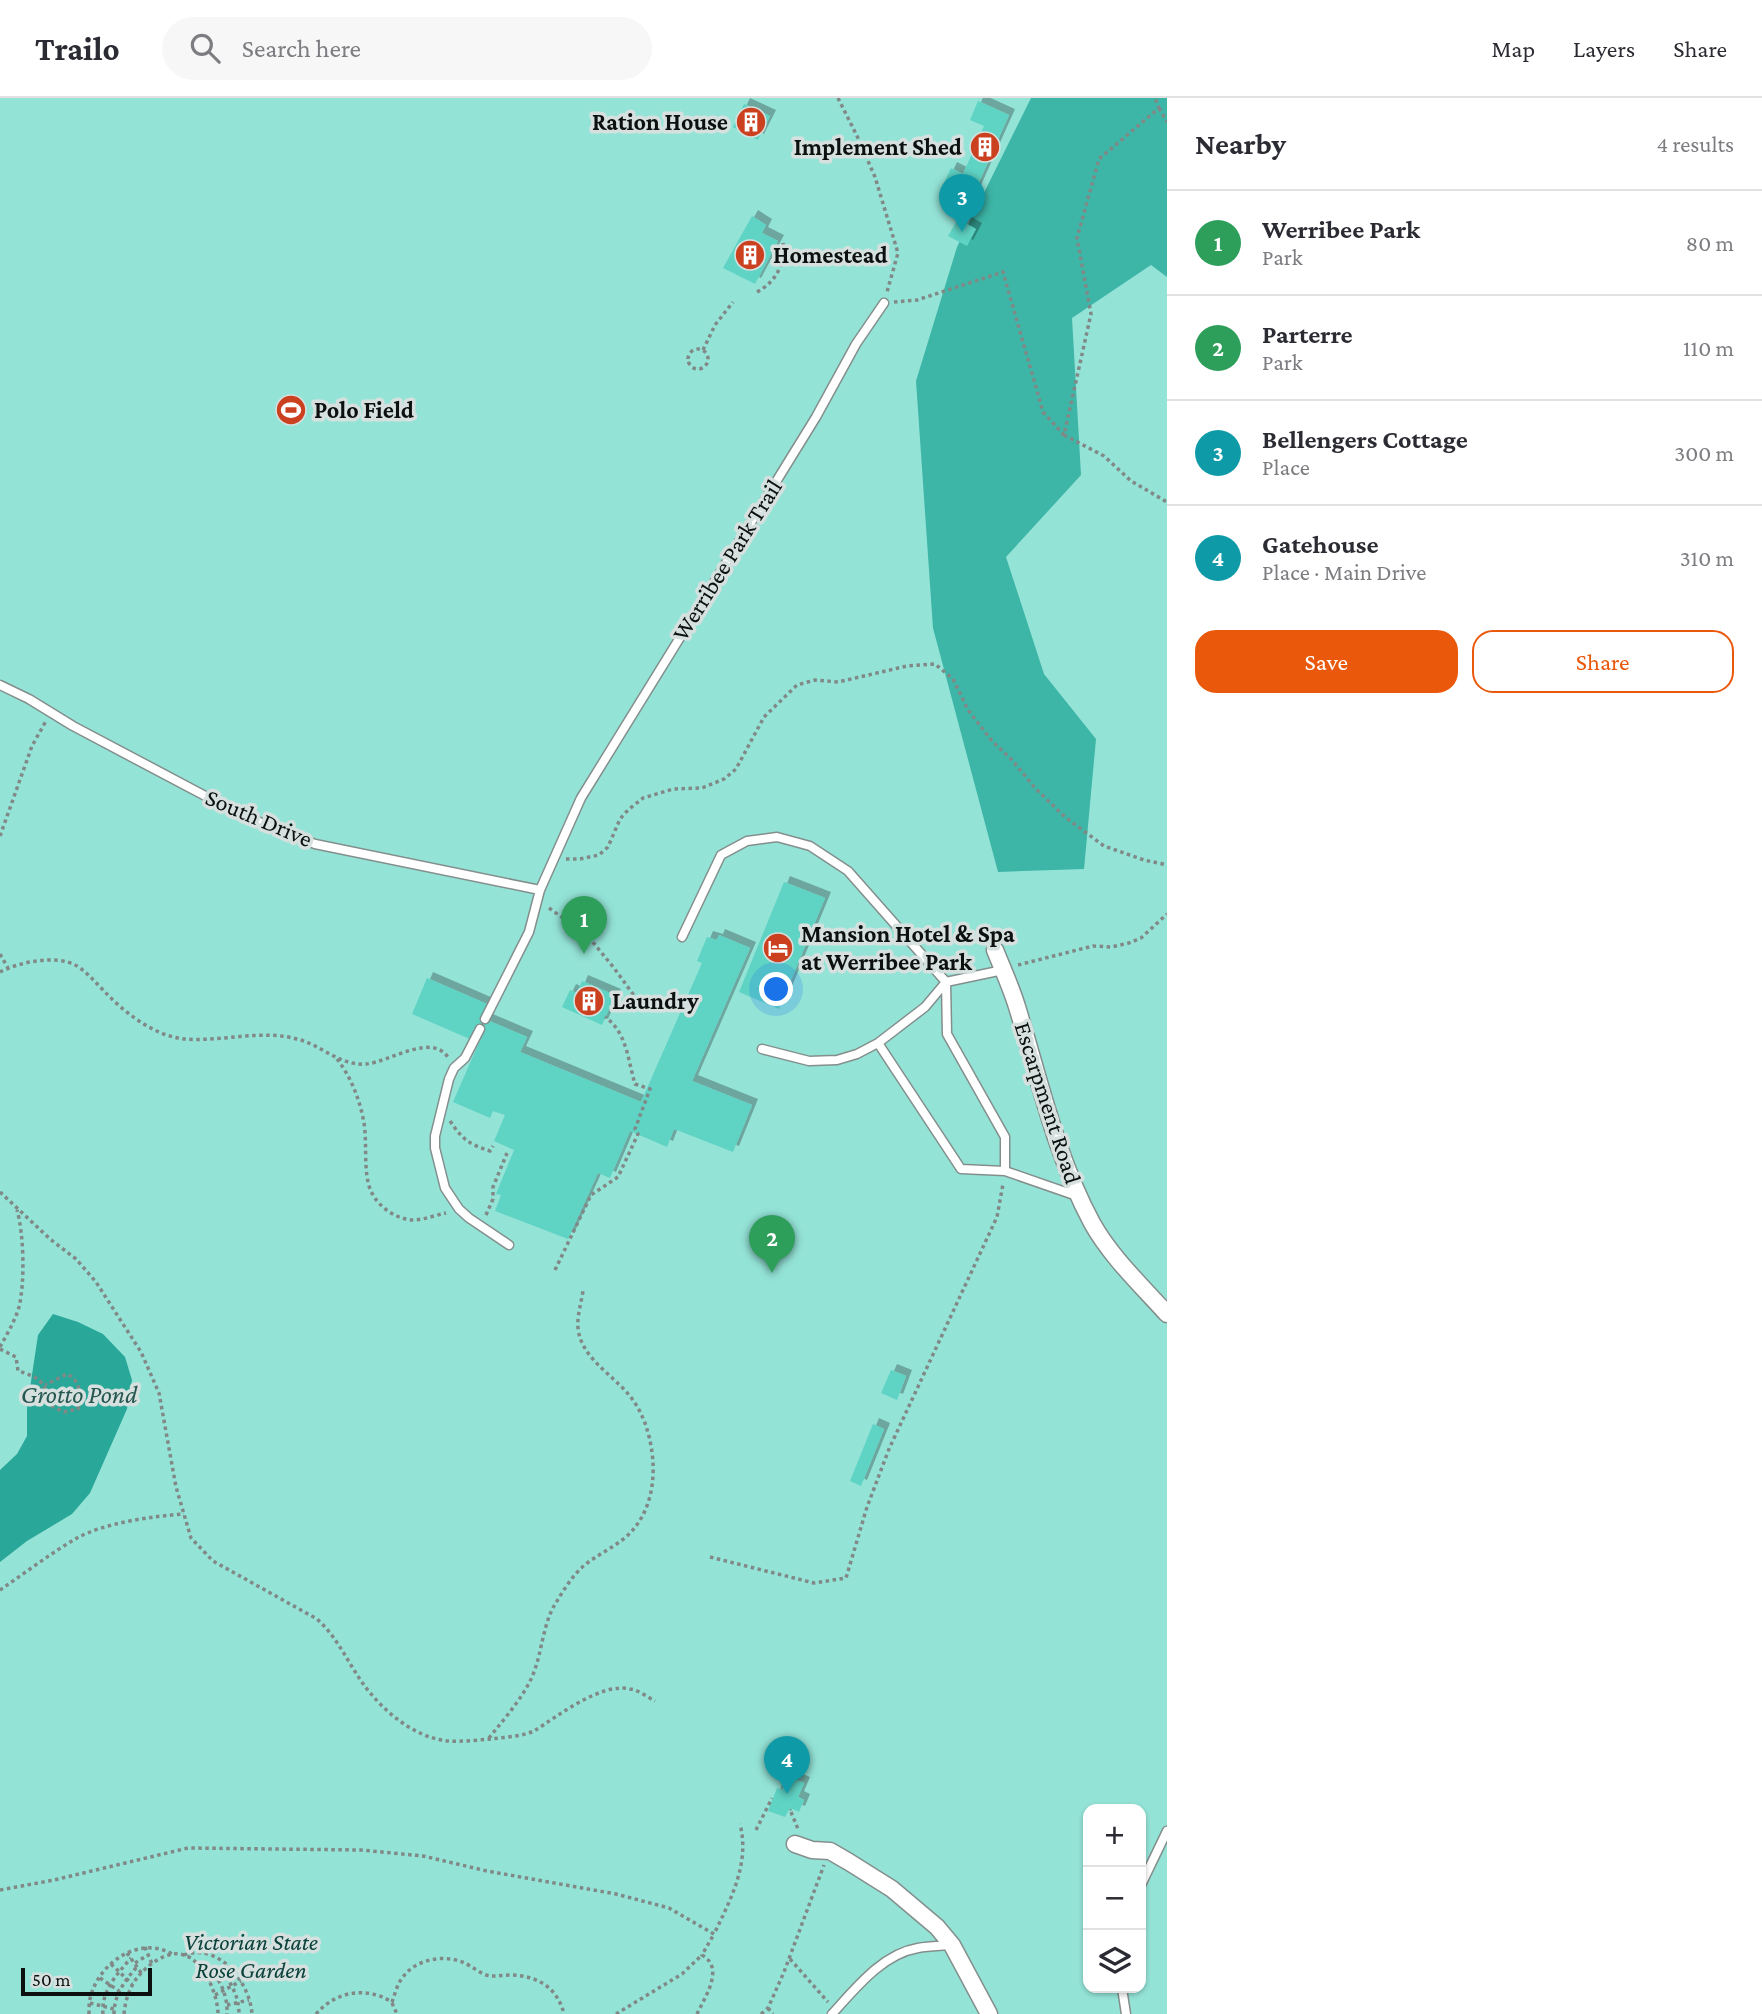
<!DOCTYPE html>
<meta charset="utf-8">
<style>
:root{--surface:#fff;--page:#f7f7f7;--text:#2b2b33;--muted:#7c7c81;--line:#e1e1e2;--accent:#ea580c}
body{margin:0;font-family:"Crimson Pro",serif;background:var(--page);color:var(--text)}
.controls{position:absolute;right:21px;bottom:21px;display:grid;overflow:hidden;border-radius:14px;box-shadow:0 2px 5px #0004}
.controls button{width:63px;height:63px;display:grid;place-items:center;padding:0;border:0;border-bottom:2px solid var(--line);background:var(--surface);color:var(--text);font:35px sans-serif}
.scale{position:absolute;left:21px;bottom:18px;width:131px;box-sizing:border-box;padding-left:7px;border:4px solid #0c100f;border-top:0;font-size:19px;line-height:24px;white-space:nowrap;color:#0c100f;-webkit-text-stroke:5px #d6e1df;paint-order:stroke}
.you{position:absolute;left:777px;top:892px;width:24px;height:24px;margin:-18px;border:5px solid #fff;border-radius:50%;background:#1a73e8;box-shadow:0 0 0 10px #1a73e833}
.badge{display:grid;place-items:center;width:46px;height:46px;border-radius:50%;background:var(--accent);color:#fff;font-size:23px;font-weight:700}
.pin{position:absolute;translate:-50% -58px;filter:drop-shadow(0 2px 4px #0008)}
.pin::after{content:'';position:absolute;top:37px;width:24px;height:21px;background:inherit;clip-path:polygon(0 0,100% 0,50% 100%)}
.list{margin:0;padding:0;list-style:none}
h2{display:flex;justify-content:space-between;align-items:center;height:91px;margin:0;padding:0 28px;font-size:30px}
h2 small{font-size:23px;font-weight:400;color:var(--muted)}
.list li{display:grid;grid-template-columns:46px 1fr auto;gap:21px;align-items:center;box-sizing:border-box;height:105px;padding:0 28px;border-top:2px solid var(--line)}
.list b{display:block;font-size:26px;white-space:nowrap}
.list p{margin:0;font-size:23px;white-space:nowrap;color:var(--muted)}
.list em{font-size:23px;font-style:normal;color:var(--muted)}
.actions{display:flex;gap:14px;padding:21px 28px}
.actions a{flex:1;padding:16px 0;border:2px solid var(--accent);border-radius:21px;text-align:center;font-size:24px;color:var(--accent)}
.actions .main{background:var(--accent);color:#fff}
.icon{flex:none;width:38px;height:38px;fill:none;stroke:currentColor;stroke-width:2;stroke-linecap:round;stroke-linejoin:round}
.map{position:relative;flex:none;width:1167px;height:1916px;overflow:hidden}
header{display:flex;align-items:center;gap:42px;box-sizing:border-box;height:98px;padding:0 35px;background:var(--surface);border-bottom:2px solid var(--line)}
header strong{font-size:33px}
nav{display:flex;gap:38px;margin-inline-start:auto;font-size:24px}
.search{width:490px;height:63px;background:var(--page);display:flex;align-items:center;gap:18px;box-sizing:border-box;padding:0 24px;border-radius:38px;color:var(--muted);font-size:26px}
main{display:flex}
aside{flex:1;background:var(--surface)}
.map>svg:first-child{display:block}
.green{fill:#94e3d7;fill-rule:evenodd}
.forest{fill:#3db5a7}
.water{fill:#29a799}
.building{fill:#5fd3c4;filter:url(#shadow)}
.lines{fill:none;stroke-linecap:round;stroke-linejoin:round}
.service-casing{stroke:#848f8d;stroke-width:11}
.minor-casing{stroke:#848f8d;stroke-width:19}
.path{stroke:#818987;stroke-width:3.5;stroke-dasharray:3.5 3.5;stroke-linecap:butt}
.service{stroke:#fff;stroke-width:8}
.minor{stroke:#fff;stroke-width:16}
.labels{text-anchor:middle;stroke-width:7;stroke-linejoin:round;paint-order:stroke}
.poi-label{font-size:24px;font-weight:bold;fill:#0c100f;stroke:#d6e1df;text-anchor:start}
.street-label{font-size:24px;fill:#0c100f;stroke:#d6e1df}
.park-label{font-size:24px;font-style:italic;fill:#0b413b;stroke:#d6e1df}
.water-label{font-size:26px;font-style:italic;fill:#255750;stroke:#d6e1df}
</style>
<header>
<strong>Trailo</strong>
<div class="search"><svg class="icon" aria-label="search" viewBox="0 0 24 24"><circle cx="10" cy="10" r="6"/><path d="M15 15l6 6"/></svg>Search here</div>
<nav><a>Map</a><a>Layers</a><a>Share</a></nav>
</header>
<main>
<div class="map">
<svg width="1167" height="1916" viewBox="0 0 1167 1916">
<defs>
<filter id="shadow"><feDropShadow dx="6" dy="-6" stdDeviation="0" flood-color="#0004"/></filter>
</defs>
<rect width="100%" height="100%" fill="#d6e1df"/>
<path class="green" d="M0 0H1167V1916H0ZM1088 1711H1141V1890H1088Z"/>
<path class="forest" d="M1031 0H1167V179L1151 167 1072 220 1081 377 1006 459 1044 576 1096 641 1084 771 998 774 933 530 916 283 957 149Z"/>
<path class="water" d="M53 1216 78 1224 103 1236 125 1259 132 1282 127 1311 90 1395 72 1416 27 1443 0 1464V1372L17 1356 27 1338V1310L38 1237Z"/>
<path class="building" d="M978 3 1009 17 971 102 942 89 951 70 963 76 984 28 970 22Z
M744 6 770 18 758 42 733 29Z
M752 118 766 127 762 135 778 143 755 186 723 170Z
M958 121 976 131 967 148 948 138Z
M784 784 825 800 779 911 739 894Z
M719 837 750 850 692 983 752 1007 733 1054 674 1031 667 1049 630 1033 610 1080 598 1075 568 1141 495 1113 501 1097 496 1096 514 1052 494 1043 505 1017 493 1013 490 1020 453 1004 484 933 478 930 472 942 412 916 427 880 487 906 482 920 527 939 520 954 641 1004 702 865 697 863 707 839 717 842Z
M582 883 615 897 602 927 562 909 570 892 577 895Z
M891 1272 906 1278 897 1302 881 1295Z
M873 1326 884 1331 861 1388 850 1383Z
M787 1678 804 1685 798 1699 804 1702 799 1714 790 1710 785 1719 768 1713 777 1690 782 1692Z"/>
<g class="lines">
<g class="service-casing">
<path id="service" d="M0 587 29 601 73 628 211 701 272 730 315 746 540 792
M682 839 721 757 747 743 777 739 810 748 848 773 946 884 947 936 1005 1039V1073L1077 1098
M485 921 529 834 540 792 581 700 816 319 856 246 884 205
M480 931 465 960 454 970 449 981 435 1038V1050L445 1090 459 1111 469 1120 509 1147
M878 945 961 1071 1005 1073
M762 951 809 963 837 962 857 956 878 945 925 909 946 884 1003 872
M1141 1787 1167 1733
M1122 1890 1126 1916
M832 1916C855 1891 882 1856 918 1850 929 1848 940 1848 951 1847"/>
</g>
<g class="minor-casing">
<path id="minor" d="M995 852C1003 872 1012 891 1018 912 1040 984 1056 1058 1092 1125 1111 1159 1141 1187 1167 1216
M795 1746 812 1752 830 1753 849 1764 892 1791 937 1829 952 1847 989 1916"/>
</g>
<path class="path" d="M838 0 858 40 875 79 898 155 887 194
M1159 10 1167 24
M757 194C776 184 785 166 783 145
M894 204 917 202 1003 174 1043 314 1064 337 1091 216 1077 140 1099 61 1159 10 1155 0
M688 261a10 10 0 1 1 20 0a10 10 0 1 1-20 0Z
M703 252 715 227 733 204
M1064 337 1104 358 1131 383 1167 404
M0 738 32 648 46 623
M566 761H580L599 757 608 749 620 721 628 712 643 700 673 691 702 690 724 681 736 671 764 619 797 587 815 582 838 584 907 568 935 566 953 581 968 612 992 643 1012 662 1035 690 1065 719 1104 748 1144 762 1167 767
M549 810 587 837 614 870 638 903 648 909 657 912
M0 856 8 870
M1018 867 1093 848 1111 849 1129 845 1141 840 1167 816
M0 874C19 864 57 856 77 868 88 875 95 884 104 893 125 915 154 938 185 941 222 944 261 931 297 941 322 947 339 968 366 966 390 964 433 933 449 961
M337 961C351 979 360 1002 364 1025 367 1045 364 1065 368 1084 372 1105 394 1122 415 1122 426 1121 436 1117 446 1115
M450 1023C463 1042 469 1046 490 1053L493 1048
M0 1094 50 1141 76 1161 96 1184 141 1254 159 1295 176 1389 191 1440 213 1463 317 1521C338 1540 348 1565 364 1587 383 1613 415 1640 448 1643 461 1644 477 1642 491 1641 505 1639 520 1639 534 1633 558 1618 601 1584 630 1591 639 1592 647 1599 655 1603
M486 1117 493 1101V1089L507 1055
M555 1172 591 1097 618 1079 638 1036 635 1031 650 991 635 986C628 963 627 934 605 919
M0 1249C7 1236 15 1223 19 1209 25 1184 24 1137 17 1112
M0 1251 16 1259 18 1273C42 1280 44 1284 50 1307L64 1314 78 1311C81 1297 81 1283 67 1276L45 1287
M710 1459 814 1485 846 1480 867 1409 889 1351 997 1119 1003 1086
M0 1492C25 1475 51 1455 77 1440 104 1425 153 1418 184 1416
M489 1640C504 1621 522 1601 532 1579 542 1556 542 1530 554 1508 563 1493 573 1476 586 1466 599 1456 614 1449 626 1439 658 1410 658 1362 645 1325 641 1315 636 1305 629 1297 612 1276 581 1260 578 1230 577 1218 581 1206 583 1193
M791 1714 798 1731
M756 1732 772 1700
M0 1792 54 1782 188 1750 361 1752 423 1758 487 1773 616 1796 669 1810 714 1836C731 1801 750 1765 740 1726
M145 1849 152 1866
M127 1855 142 1876
M184 1857C219 1844 250 1885 252 1916
M790 1861 828 1904
M135 1865 148 1857
M206 1865C219 1880 228 1896 227 1916
M111 1866 132 1886
M222 1873C232 1887 239 1899 239 1916
M100 1880 119 1893
M209 1883 229 1868
M215 1897 241 1883
M90 1905 114 1911
M392 1905 397 1916
M227 1907 249 1902
M768 1910 773 1916
M89 1916C89 1909 89 1901 92 1894 103 1862 141 1838 172 1856
M103 1916C101 1893 117 1876 131 1860
M114 1916C114 1897 125 1882 137 1869
M124 1916C125 1904 129 1890 137 1880 146 1868 167 1851 184 1857 204 1863 218 1897 218 1916
M316 1916C336 1893 366 1888 392 1904 395 1896 397 1886 403 1879 415 1862 442 1856 462 1864 471 1867 481 1877 491 1878 498 1878 505 1877 512 1877 539 1878 558 1891 564 1916
M616 1916 682 1876 702 1857
M697 1916C705 1899 725 1870 702 1857L714 1836
M761 1916 768 1910 784 1874 824 1767"/>
<use href="#service" class="service"/>
<use href="#minor" class="minor"/>
</g>
<defs>
<g id="building-disc" transform="scale(1.575)"><circle r="9.5" fill="#cb4120" stroke="#d6e1df"/><path d="M-4-6H4V6H1V3H-1V6H-4ZM-2.5-4.3h1.7v1.8h-1.7ZM.8-4.3h1.7v1.8H.8ZM-2.5-1h1.7V.8h-1.7ZM.8-1h1.7V.8H.8Z" fill="#fff"/></g>
<g id="stadium-disc" transform="scale(1.575)"><circle r="9.5" fill="#cb4120" stroke="#d6e1df"/><path d="M0-5a6.5 5 0 1 0 0 10a6.5 5 0 1 0 0-10ZM-3.5-1.8h7v3.6h-7Z" fill="#fff"/></g>
<g id="hotel-disc" transform="scale(1.575)"><circle r="9.5" fill="#cb4120" stroke="#d6e1df"/><path d="M-6-4.5h1.5V1H6V5H4.5V3h-9V5H-6ZM-4 0a1.8 1.8 0 1 1 3.6 0ZM.5 0V-2.5h3Q6-2.5 6 0Z" fill="#fff"/></g>
</defs>
<g fill-rule="evenodd">
<use href="#building-disc" x="751" y="24"/>
<use href="#building-disc" x="985" y="49"/>
<use href="#building-disc" x="750" y="157"/>
<use href="#stadium-disc" x="291" y="312"/>
<use href="#hotel-disc" x="778" y="850"/>
<use href="#building-disc" x="589" y="903"/>
</g>
<g class="labels">
<g class="poi-label">
<text x="728" y="32" text-anchor="end">Ration House</text>
<text x="962" y="57" text-anchor="end">Implement Shed</text>
<text x="773" y="165">Homestead</text>
<text x="314" y="320">Polo Field</text>
<text x="801" y="844">Mansion Hotel &amp; Spa<tspan x="801" dy="28">at Werribee Park</tspan></text>
<text x="612" y="911">Laundry</text>
</g>
<g class="street-label">
<text transform="translate(727 462) rotate(-58)" y="8">Werribee Park Trail</text>
<text transform="translate(259 720) rotate(23)" y="8">South Drive</text>
<text transform="translate(1048 1005) rotate(72)" y="8">Escarpment Road</text>
</g>
<g class="park-label">
<text x="251" y="1852">Victorian State<tspan x="251" dy="28">Rose Garden</tspan></text>
</g>
<g class="water-label">
<text x="79" y="1305">Grotto Pond</text>
</g>
</g>
</svg>
<div class="controls">
<button>+</button>
<button>−</button>
<button><svg class="icon" aria-label="layers" viewBox="0 0 24 24"><path d="M12 4l9 5-9 5-9-5zM3 14l9 5 9-5"/></svg></button>
</div>
<div class="scale">50 m</div>
<div class="you"></div>
<div class="pin badge" style="left:584px;top:856px;background:#2e9e5b">1</div>
<div class="pin badge" style="left:772px;top:1175px;background:#2e9e5b">2</div>
<div class="pin badge" style="left:962px;top:134px;background:#0f9aa8">3</div>
<div class="pin badge" style="left:787px;top:1696px;background:#0f9aa8">4</div>
</div>
<aside>
<h2>Nearby<small>4 results</small></h2>
<ul class="list">
<li><span class="badge" style="background:#2e9e5b">1</span><div><b>Werribee Park</b><p>Park</p></div><em>80 m</em></li>
<li><span class="badge" style="background:#2e9e5b">2</span><div><b>Parterre</b><p>Park</p></div><em>110 m</em></li>
<li><span class="badge" style="background:#0f9aa8">3</span><div><b>Bellengers Cottage</b><p>Place</p></div><em>300 m</em></li>
<li><span class="badge" style="background:#0f9aa8">4</span><div><b>Gatehouse</b><p>Place · Main Drive</p></div><em>310 m</em></li>
</ul>
<div class="actions"><a class="main">Save</a><a>Share</a></div>
</aside>
</main>
